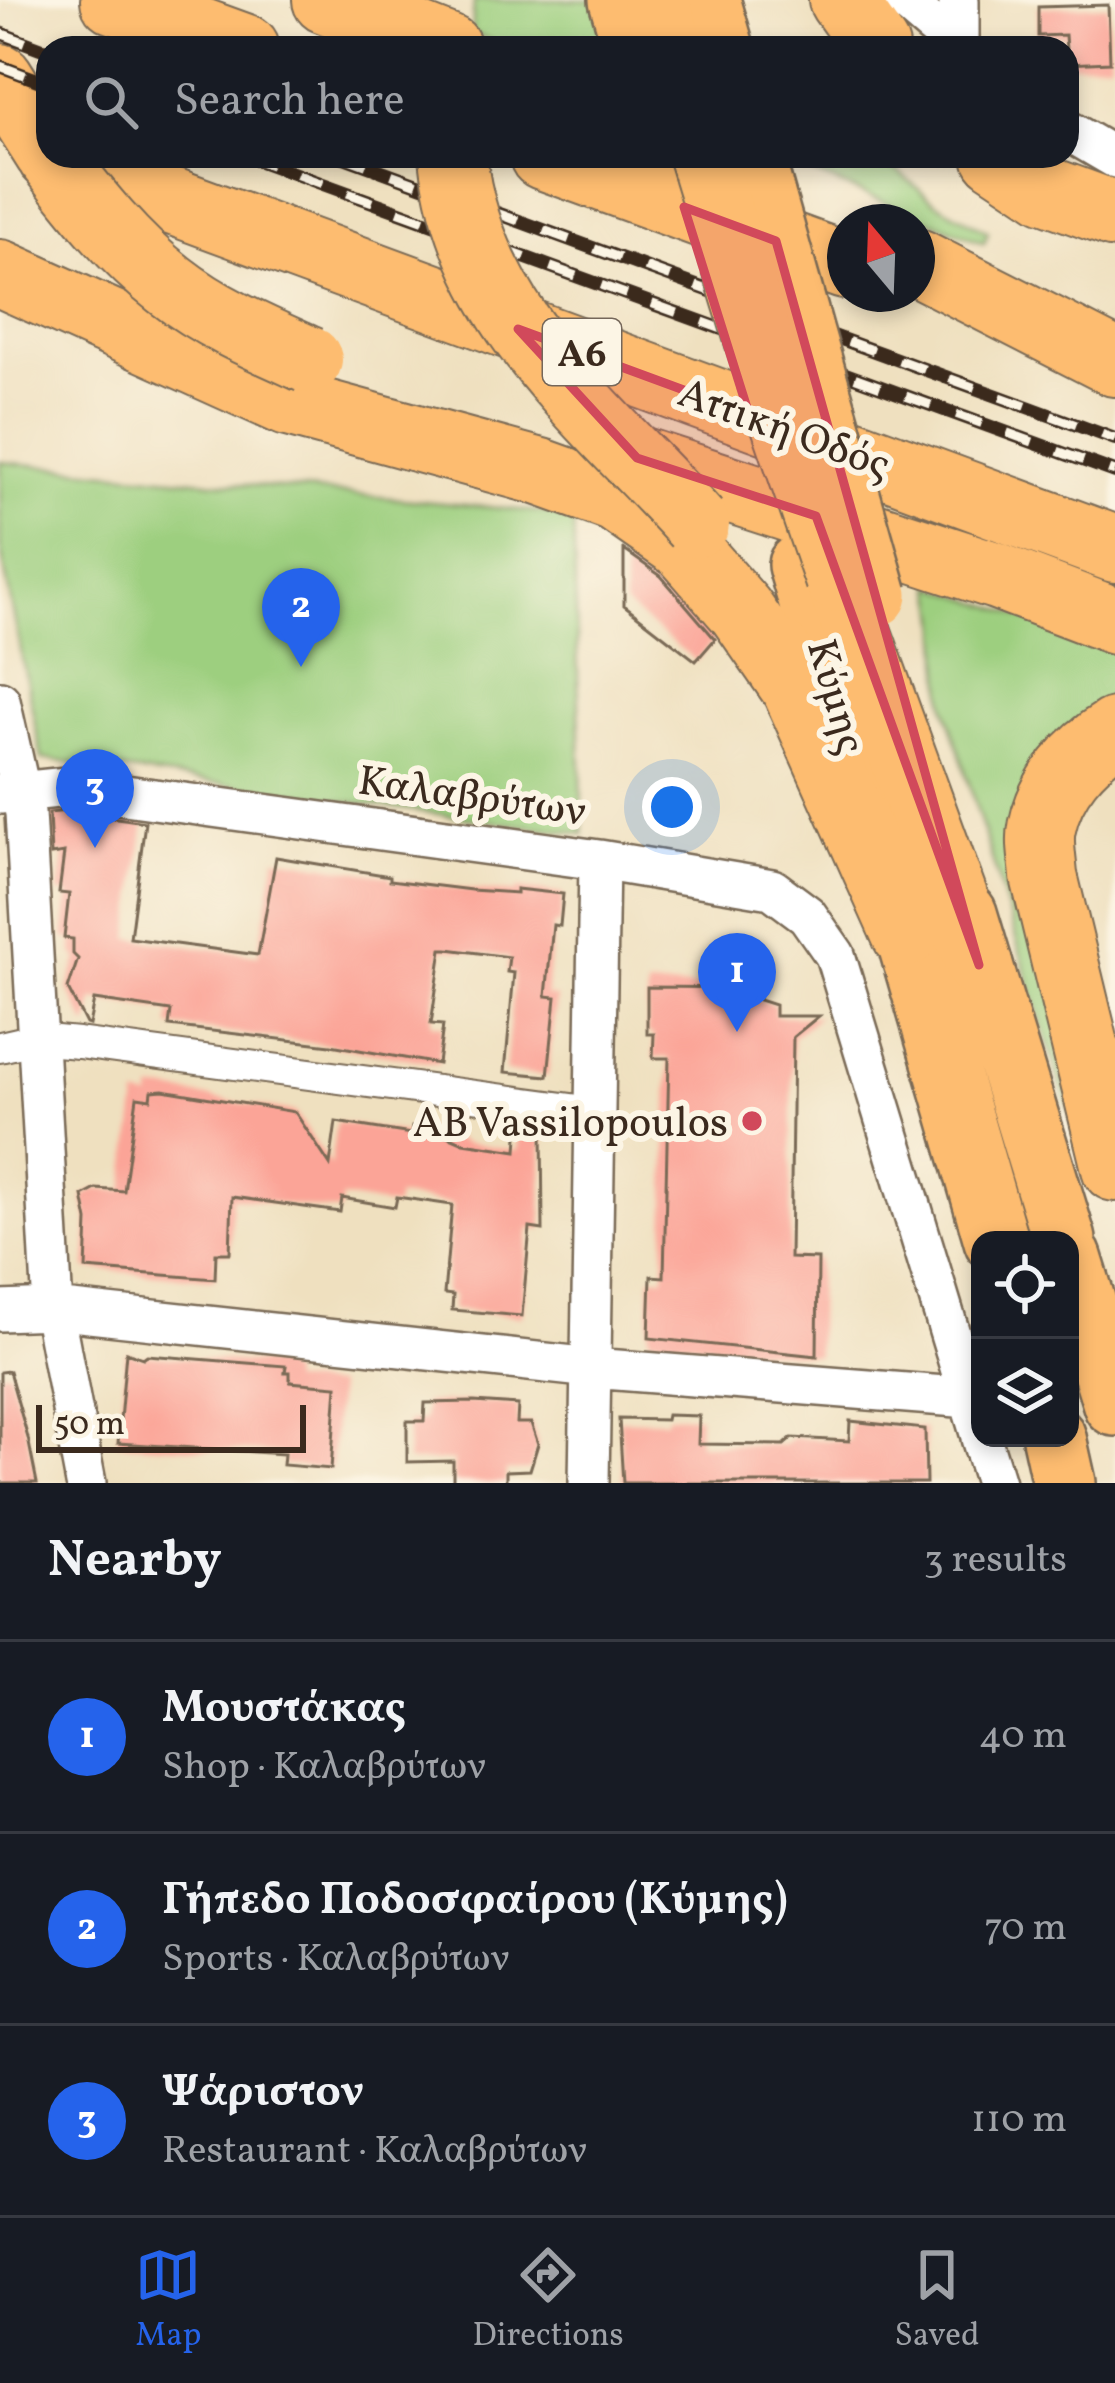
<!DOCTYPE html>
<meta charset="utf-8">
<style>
:root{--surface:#171b24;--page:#20242c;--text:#f1f3f6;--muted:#9ea1a6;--line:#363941;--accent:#2563eb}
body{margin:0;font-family:Vollkorn,serif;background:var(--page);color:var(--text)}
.controls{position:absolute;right:36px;bottom:36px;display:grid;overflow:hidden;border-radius:24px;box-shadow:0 6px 18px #0003}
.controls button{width:108px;height:108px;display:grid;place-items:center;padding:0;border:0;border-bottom:3px solid var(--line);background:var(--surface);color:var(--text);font:60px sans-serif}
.compass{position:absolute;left:827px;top:204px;width:108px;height:108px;border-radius:50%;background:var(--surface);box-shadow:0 6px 18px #0003;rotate:341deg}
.scale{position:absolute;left:36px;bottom:30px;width:270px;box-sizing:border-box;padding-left:12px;border:6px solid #3b2a1e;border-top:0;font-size:33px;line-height:42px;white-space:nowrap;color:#3b2a1e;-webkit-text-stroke:9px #fcf5e5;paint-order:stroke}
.you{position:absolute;left:672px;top:807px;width:42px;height:42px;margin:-30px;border:9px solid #fff;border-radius:50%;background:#1a73e8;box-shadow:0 0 0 18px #1a73e833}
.badge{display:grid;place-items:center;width:78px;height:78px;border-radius:50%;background:var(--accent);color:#fff;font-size:39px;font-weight:700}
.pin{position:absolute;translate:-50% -99px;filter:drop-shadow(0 3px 6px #0008)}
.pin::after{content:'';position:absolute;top:63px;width:42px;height:36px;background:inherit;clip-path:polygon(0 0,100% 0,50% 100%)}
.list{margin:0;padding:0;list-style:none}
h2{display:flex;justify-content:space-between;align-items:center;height:156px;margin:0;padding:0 48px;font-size:51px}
h2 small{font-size:39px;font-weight:400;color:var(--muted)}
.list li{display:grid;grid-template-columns:78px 1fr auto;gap:36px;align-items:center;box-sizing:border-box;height:192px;padding:0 48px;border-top:3px solid var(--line)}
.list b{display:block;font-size:45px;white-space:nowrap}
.list p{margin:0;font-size:39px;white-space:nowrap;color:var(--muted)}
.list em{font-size:39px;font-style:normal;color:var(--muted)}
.icon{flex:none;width:66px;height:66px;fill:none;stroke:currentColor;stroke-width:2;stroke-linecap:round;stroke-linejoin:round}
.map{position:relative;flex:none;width:1115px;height:1483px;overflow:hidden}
.search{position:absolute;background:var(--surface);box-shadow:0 6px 18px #0003;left:36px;right:36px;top:36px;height:132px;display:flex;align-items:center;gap:30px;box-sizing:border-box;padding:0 42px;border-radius:36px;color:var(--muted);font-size:45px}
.sheet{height:732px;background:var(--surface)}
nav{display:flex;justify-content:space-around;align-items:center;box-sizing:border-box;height:168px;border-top:3px solid var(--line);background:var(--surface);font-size:33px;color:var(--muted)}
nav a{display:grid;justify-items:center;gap:6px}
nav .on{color:var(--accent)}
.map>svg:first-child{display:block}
.grass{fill:#9dcf7f;stroke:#6c7c4e;stroke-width:3}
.building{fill:#fba497}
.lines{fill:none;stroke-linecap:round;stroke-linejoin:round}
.pedestrian-casing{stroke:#7a6a56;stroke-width:34}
.minor-casing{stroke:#7a6a56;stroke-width:44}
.primary-casing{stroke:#7a6a56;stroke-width:68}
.motorway-casing{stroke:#7a6a56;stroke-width:70}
.pedestrian{stroke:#fff;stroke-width:30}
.minor{stroke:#fff;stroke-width:39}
.primary{stroke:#fdbc6f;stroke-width:63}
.motorway{stroke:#fdbc6f;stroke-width:66}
.rail-casing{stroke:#3b2a1e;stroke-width:14}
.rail{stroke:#fcf5e5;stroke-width:9;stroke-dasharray:27;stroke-linecap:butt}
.primary-bridge-casing{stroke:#7a6a56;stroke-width:68;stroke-linecap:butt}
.motorway-bridge-casing{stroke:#7a6a56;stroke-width:70;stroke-linecap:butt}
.primary-bridge{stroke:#fdbc6f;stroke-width:63}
.motorway-bridge{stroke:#fdbc6f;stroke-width:66}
.marked{fill:#d1495b;fill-opacity:0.2;stroke:#d1495b;stroke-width:9;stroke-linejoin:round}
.poi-dot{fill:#d1495b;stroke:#fcf5e5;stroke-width:4.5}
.labels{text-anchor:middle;stroke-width:12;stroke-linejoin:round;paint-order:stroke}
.shield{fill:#fcf5e5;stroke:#75675a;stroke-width:3}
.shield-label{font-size:39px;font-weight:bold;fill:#3b2a1e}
.street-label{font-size:42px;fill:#3b2a1e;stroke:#fcf5e5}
.poi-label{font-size:42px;fill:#3b2a1e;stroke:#fcf5e5;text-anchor:end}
</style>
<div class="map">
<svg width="1115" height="1483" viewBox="0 0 1115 1483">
<rect width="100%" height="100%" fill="#fcf5e5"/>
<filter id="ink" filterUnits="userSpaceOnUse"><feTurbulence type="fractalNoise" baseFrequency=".00833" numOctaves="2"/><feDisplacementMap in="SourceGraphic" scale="24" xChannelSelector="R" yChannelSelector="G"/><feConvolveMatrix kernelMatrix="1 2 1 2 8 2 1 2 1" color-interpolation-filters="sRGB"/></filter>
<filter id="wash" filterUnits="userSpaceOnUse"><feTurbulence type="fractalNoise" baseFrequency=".004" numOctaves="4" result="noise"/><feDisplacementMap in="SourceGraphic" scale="48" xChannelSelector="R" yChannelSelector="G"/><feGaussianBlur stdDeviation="2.7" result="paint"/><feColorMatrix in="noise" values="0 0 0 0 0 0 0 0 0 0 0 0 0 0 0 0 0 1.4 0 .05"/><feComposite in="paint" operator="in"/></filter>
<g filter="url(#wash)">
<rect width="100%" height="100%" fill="#efe0bf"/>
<path class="grass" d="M474 0H633L741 48H508L472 33Z
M771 156H879L935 202 988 232 984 243Z
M0 462 573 515 583 834 42 759 0 546Z
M933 586 1115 648V702L1043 776 1076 1136 947 711C937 668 945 628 933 586Z"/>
<g id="blocks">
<path class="building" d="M1108 5 1110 62 1067 64 1065 35 1038 36V7Z
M624 550 661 576 715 639 696 661 624 605Z
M67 811 145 822 130 938 258 955 276 857 390 876V880L471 890 516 893V889L563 894 560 926 553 925 546 996 556 997 548 1076 505 1072 514 973 507 972 509 957 448 949H442L431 1024 443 1025 438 1064 331 1045 169 1026 171 1011 94 1000 89 1025 86 1024 68 989 78 959 73 954V939L64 938 69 894 59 893 64 853 51 855 49 813Z
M647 987 760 988 759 1000 775 1005V1016H819L793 1037 790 1258 818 1259 817 1356 649 1338 651 1276 664 1277 669 1058H653L654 1034H647Z
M163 1090 295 1112 330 1165 336 1122 411 1134 412 1127 434 1130 464 1143 517 1151 519 1122 542 1125 543 1230 530 1228 522 1316 452 1310 453 1295 444 1294 452 1205 397 1197 395 1207 342 1198 340 1212 232 1197 230 1253H216L215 1279 86 1269 88 1221 83 1196 96 1189 124 1191 137 1097 151 1099 152 1091Z
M126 1352 143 1358 147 1355 286 1366 285 1372H290V1382L337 1386 331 1469 283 1465 284 1454 118 1443Z
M9 1371 28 1438 37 1483H0V1372Z
M474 1402 518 1405 517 1423H531L538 1444 530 1470 506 1471V1483H453V1461L407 1462V1421H424L425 1403Z
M667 1415 699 1416 698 1444 784 1445 792 1438 849 1441 850 1421 925 1429 926 1483H623L619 1419 666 1420Z"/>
</g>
</g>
<g filter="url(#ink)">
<use href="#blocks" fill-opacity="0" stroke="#7a6a56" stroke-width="3"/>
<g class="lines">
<g class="pedestrian-casing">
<path id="pedestrian" d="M0 1047 35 1039 78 1043 594 1112"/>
</g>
<g class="minor-casing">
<path id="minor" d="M903 0 959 48
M959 48V0
M1067 130 1115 158
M0 701 25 813 53 1309 86 1483
M0 794 67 787 599 860 772 889 807 915 835 955 980 1433
M0 1311 53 1309 592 1368 970 1398
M981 1438 995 1483
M589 1483 599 860"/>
</g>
<g class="primary-casing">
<path id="primary" d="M621 0 635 48
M708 0 722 48
M800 565 996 1240
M965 914 1064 1240
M1070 1258 1115 1404
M1054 1438 1064 1483"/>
</g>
<g class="motorway-casing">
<path id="motorway" d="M114 0 246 48
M326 0 448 48
M656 0 670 48
M842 0 876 48
M0 77 48 153
M50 156 1115 549
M543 156 845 266
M996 156 1047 190 1115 215
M917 262 1115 363
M0 273 288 403 541 472 616 499 686 548 741 611 798 693
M612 451 997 576 1115 621
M838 579 979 965
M779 653 905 934
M1115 731C1080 752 1050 786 1042 828 1039 842 1043 861 1044 876L1115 1168"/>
</g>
<use href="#pedestrian" class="pedestrian"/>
<use href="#minor" class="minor"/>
<use href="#primary" class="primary"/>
<use href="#motorway" class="motorway"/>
<g class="rail-casing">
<path id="rail" d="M0 33 48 51
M0 66 48 84
M246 156 1115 472
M341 156 1115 439"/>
</g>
<use href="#rail" class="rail"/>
<g class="primary-bridge-casing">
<path id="primary-bridge" d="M752 156 876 595"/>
</g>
<g class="motorway-bridge-casing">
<path id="motorway-bridge" d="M51 156C86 202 124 250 170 285 212 318 262 339 309 360
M453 156C470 317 594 411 696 524
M702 156 778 404 838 579"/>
</g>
<use href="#primary-bridge" class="primary-bridge"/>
<use href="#motorway-bridge" class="motorway-bridge"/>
</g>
</g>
<path class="marked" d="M684 207 776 241 979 965 816 516 637 458 518 329 749 414Z"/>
<circle class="poi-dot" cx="752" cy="1121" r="12"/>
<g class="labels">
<rect class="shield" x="543" y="319" width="78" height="66" rx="9"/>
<g class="shield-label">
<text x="582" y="366">Α6</text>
</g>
<g class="street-label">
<text transform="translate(785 427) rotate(20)" y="15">Αττική Οδός</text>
<text transform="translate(838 696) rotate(74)" y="15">Κύμης</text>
<text transform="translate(472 794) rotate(8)" y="15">Καλαβρύτων</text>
</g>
<g class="poi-label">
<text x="728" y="1136">AB Vassilopoulos</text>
</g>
</g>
</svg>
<div class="controls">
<button><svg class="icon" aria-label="locate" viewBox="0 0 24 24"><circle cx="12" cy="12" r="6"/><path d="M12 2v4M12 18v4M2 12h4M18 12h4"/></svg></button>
<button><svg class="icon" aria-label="layers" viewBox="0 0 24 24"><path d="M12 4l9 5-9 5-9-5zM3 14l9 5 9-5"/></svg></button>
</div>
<svg class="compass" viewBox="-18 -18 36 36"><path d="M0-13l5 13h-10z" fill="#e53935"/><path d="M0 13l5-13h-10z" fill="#9ea1a6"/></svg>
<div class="scale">50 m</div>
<div class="you"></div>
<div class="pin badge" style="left:737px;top:1032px">1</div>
<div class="pin badge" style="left:301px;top:667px">2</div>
<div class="pin badge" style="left:95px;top:848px">3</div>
<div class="search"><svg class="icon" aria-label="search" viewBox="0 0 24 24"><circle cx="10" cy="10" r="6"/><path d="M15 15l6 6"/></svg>Search here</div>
</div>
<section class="sheet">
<h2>Nearby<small>3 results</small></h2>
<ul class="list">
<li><span class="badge">1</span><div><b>Μουστάκας</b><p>Shop · Καλαβρύτων</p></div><em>40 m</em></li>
<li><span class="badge">2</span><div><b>Γήπεδο Ποδοσφαίρου (Κύμης)</b><p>Sports · Καλαβρύτων</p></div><em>70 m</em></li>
<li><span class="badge">3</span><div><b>Ψάριστον</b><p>Restaurant · Καλαβρύτων</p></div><em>110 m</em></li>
</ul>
</section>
<nav>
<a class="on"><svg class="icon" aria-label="map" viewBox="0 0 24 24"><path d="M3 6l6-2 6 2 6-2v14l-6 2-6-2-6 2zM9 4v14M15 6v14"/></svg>Map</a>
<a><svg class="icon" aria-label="directions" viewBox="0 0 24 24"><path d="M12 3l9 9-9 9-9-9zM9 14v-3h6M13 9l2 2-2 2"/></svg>Directions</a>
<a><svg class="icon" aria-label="saved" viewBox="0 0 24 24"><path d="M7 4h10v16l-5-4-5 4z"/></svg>Saved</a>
</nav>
